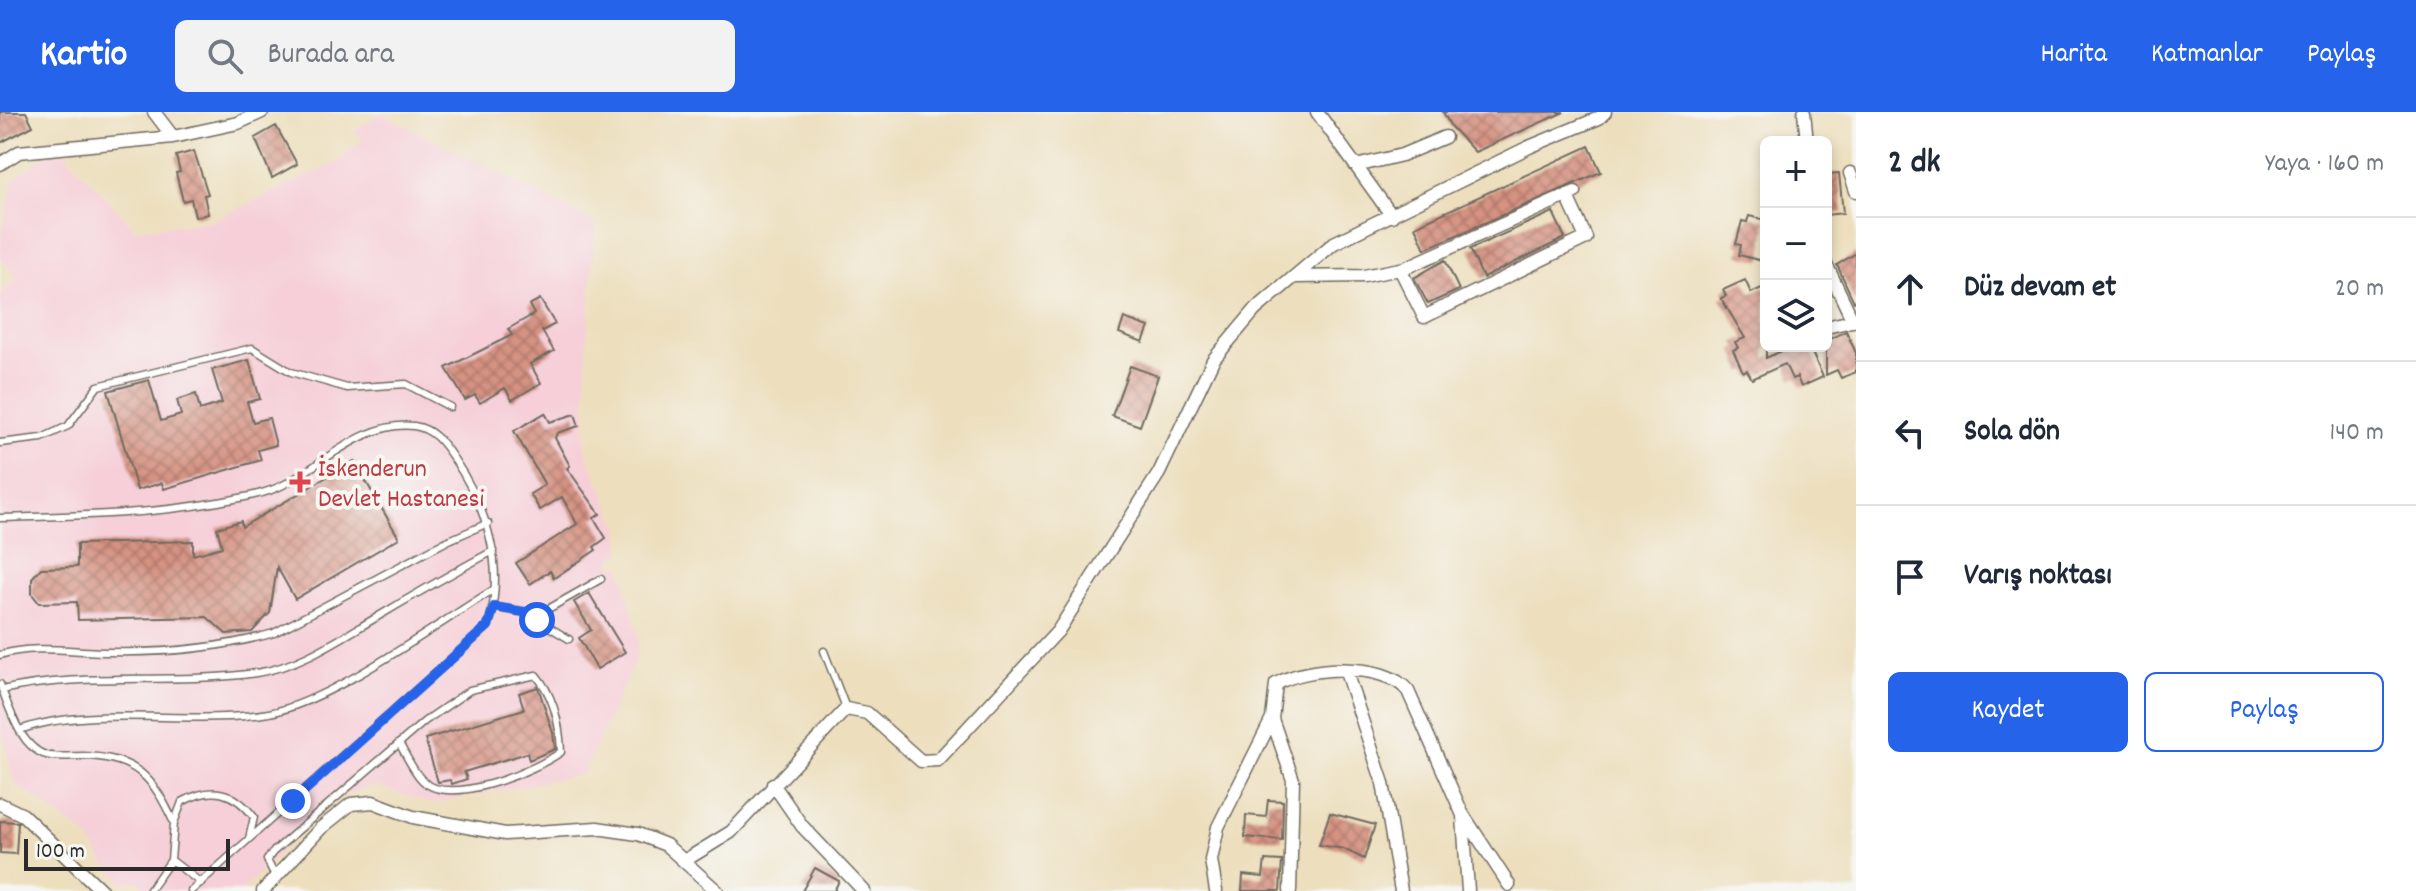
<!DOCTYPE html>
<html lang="tr">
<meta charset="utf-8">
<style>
:root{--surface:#fff;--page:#f2f2f3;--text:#1f2937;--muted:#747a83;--line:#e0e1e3;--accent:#2563eb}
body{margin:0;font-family:Dekko,sans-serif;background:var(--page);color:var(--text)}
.controls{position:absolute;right:24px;top:24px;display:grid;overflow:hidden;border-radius:12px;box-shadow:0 4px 12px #0003}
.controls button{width:72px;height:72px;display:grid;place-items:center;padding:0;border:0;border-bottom:2px solid var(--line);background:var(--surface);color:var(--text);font:40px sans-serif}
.scale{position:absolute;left:24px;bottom:20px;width:206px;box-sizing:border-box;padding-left:8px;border:4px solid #2b2b2b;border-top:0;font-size:22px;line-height:28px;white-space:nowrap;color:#2b2b2b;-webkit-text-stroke:6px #f6f6f2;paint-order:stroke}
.stop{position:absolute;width:24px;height:24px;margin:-18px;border:6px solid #2563eb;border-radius:50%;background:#fff}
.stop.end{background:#2563eb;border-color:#fff;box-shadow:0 2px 8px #0008}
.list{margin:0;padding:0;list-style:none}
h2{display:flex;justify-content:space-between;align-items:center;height:104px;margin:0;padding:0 32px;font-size:34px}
h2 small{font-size:26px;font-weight:400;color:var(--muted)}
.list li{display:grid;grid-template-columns:52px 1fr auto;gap:24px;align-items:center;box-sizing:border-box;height:144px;padding:0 32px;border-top:2px solid var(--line)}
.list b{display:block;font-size:30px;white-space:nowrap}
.list em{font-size:26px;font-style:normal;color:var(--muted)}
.actions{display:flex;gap:16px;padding:24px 32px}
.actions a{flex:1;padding:18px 0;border:2px solid var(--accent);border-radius:12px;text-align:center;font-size:28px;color:var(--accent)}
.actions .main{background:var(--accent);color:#fff}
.icon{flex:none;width:44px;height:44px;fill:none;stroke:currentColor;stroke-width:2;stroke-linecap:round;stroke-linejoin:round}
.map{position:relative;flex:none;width:1856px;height:779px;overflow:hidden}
header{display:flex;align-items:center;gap:48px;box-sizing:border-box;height:112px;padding:0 40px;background:var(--accent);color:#fff}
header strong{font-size:38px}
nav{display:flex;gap:44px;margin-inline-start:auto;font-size:28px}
.search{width:560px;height:72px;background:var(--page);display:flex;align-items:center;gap:20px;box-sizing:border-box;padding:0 28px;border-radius:12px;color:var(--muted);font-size:30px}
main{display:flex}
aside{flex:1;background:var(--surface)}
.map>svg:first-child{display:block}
.built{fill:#f6cfd8}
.building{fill:url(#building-cross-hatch)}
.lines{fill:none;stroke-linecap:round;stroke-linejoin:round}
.lane-casing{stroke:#6f6a5e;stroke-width:9}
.street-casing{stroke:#6f6a5e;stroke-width:15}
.lane{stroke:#fff;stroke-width:6}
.street{stroke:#fff;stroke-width:12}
.route{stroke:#2563eb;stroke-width:10}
.health-dot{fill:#e0444e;stroke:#f6f6f2;stroke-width:3}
.labels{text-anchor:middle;stroke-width:8;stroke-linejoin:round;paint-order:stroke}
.health-label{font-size:26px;fill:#be3a42;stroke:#f6f6f2;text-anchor:start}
</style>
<header>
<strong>Kartio</strong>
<div class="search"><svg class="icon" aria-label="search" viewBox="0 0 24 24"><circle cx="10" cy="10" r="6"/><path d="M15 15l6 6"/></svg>Burada ara</div>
<nav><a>Harita</a><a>Katmanlar</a><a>Paylaş</a></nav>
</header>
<main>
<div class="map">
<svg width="1856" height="779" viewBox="0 0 1856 779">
<defs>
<pattern id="building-cross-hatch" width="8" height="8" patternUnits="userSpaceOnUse" patternTransform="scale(2)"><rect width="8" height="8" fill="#d69382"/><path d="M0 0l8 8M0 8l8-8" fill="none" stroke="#ae786b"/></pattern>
</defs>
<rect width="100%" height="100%" fill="#f6f6f2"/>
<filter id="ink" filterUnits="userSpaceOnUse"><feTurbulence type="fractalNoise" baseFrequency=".0125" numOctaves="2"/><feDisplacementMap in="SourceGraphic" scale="16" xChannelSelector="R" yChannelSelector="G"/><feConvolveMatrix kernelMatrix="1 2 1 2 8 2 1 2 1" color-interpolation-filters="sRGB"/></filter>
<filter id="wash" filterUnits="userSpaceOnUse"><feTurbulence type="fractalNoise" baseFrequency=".006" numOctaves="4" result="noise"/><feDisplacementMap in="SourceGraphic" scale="32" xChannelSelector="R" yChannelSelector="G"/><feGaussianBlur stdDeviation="1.8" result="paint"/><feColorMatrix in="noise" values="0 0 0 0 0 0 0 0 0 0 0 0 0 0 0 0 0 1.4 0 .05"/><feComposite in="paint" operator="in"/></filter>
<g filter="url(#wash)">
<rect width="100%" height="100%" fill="#eddfbe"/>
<path class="built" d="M381 1 596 111 587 231 585 339 619 415 621 441 612 444 613 453 621 454 639 528 636 547 583 662 432 692 375 674 355 679 325 693 242 779H149L140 770H123L104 751 86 723 14 671 0 610V183L17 167 0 144V128L14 68 43 45 62 39 135 117 211 109 336 51 363 28 354 20Z"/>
<g id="blocks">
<path class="building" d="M0 0H26L33 14 0 31Z
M1443 0H1564L1475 40 1451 15Z
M276 14 297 52 272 66 255 26Z
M1589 34 1601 60 1425 137 1415 114Z
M194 39 208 82 204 83 208 102 195 105 191 87 183 89 176 61 180 60 176 44Z
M1839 61 1843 101 1826 103V62Z
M1553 100 1565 126 1483 166 1470 137Z
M1749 104 1766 108 1762 149 1739 143 1741 133 1736 132 1742 109 1747 110Z
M1856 141V189L1854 190 1837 153Z
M1445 148 1459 178 1428 192 1414 166Z
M1745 168 1751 181 1766 174V246L1793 234H1809L1823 265 1801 275 1797 265 1792 267 1785 252 1752 267 1747 258 1743 260 1733 238 1738 236 1735 230 1745 226 1721 186 1726 184 1723 178Z
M540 187 555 212 542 219 554 239 530 252 541 271 512 288 505 276 480 291 475 283 465 288 446 256 512 223 508 217 534 202 529 193Z
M1124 206 1149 215 1143 230 1119 221Z
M1846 219 1856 241V260L1841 266 1837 258 1826 263V229Z
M249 248 260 287 247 290 253 310 269 306 276 333 258 338 261 348 164 377 162 371 137 378 108 279 149 268 161 309 181 303 177 288 196 282 200 298 222 291 212 258Z
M1130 254 1158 264 1140 314 1112 304Z
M545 301 550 310 575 302 579 314 557 321 555 326 570 354 567 356 600 402 594 406 606 426 594 435 596 438 554 466 550 459 530 472 516 451 577 412 562 385 540 398 530 382 545 373 514 319Z
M354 349 399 426 295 487 277 455 270 501 252 520 226 522 207 505 78 508 77 490 39 491 32 482V466L41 456 77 455V432L193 429V443L222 435 217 416 241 409 242 415Z
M589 481 625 540 597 557 579 526 591 518 574 490Z
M538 575 553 621 555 637 529 648 527 641 464 660 467 667 452 672 450 668 438 670 425 627 524 597 519 581Z
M1268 688 1283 689 1282 728 1245 725 1246 703 1266 705Z
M1330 701 1375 713 1364 747 1344 737 1319 733Z
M0 709 18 710 16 742 0 741Z
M1265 748 1282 749 1280 779H1242L1243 763 1263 765Z
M815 756 839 769 834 779H802Z"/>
</g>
</g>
<g filter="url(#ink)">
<use href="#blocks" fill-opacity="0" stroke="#6f6a5e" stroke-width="2"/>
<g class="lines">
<g class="lane-casing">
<path id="lane" d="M0 331 42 326 68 314 98 274 252 236 291 260 347 276 406 272 450 295
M0 406C73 404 146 403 218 390 240 386 263 383 283 373 322 353 366 308 414 314 434 317 443 331 454 347 487 396 506 455 488 514L249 727
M494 495 524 500 569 527
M537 508 550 496 601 467
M824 539 846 596
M0 543C33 532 76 540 110 540 164 541 222 536 274 521L447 429 488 411
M0 572C9 595 20 635 46 643 56 646 72 644 83 644 136 645 153 665 174 711
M2 578C85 559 172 573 256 561 298 555 336 529 372 508 412 484 452 461 493 439
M20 618C89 592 192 614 269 601 331 590 437 512 493 478
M171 748 201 771
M276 766 267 748 273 740 425 609 470 578 536 563C554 584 560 613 561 640 534 659 449 696 422 668 413 659 406 643 399 631
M149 779 171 748 174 711 182 690C212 673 234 679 254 705L249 727 191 779"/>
</g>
<g class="street-casing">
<path id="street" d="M1317 0 1392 104
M1804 0 1807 30
M173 25 238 11 262 0
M0 52 19 40 173 25 154 0
M1356 54 1402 43 1445 25
M1850 61 1856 79
M1826 152 1853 209
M1400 157 1424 205 1586 126 1567 84
M1296 165 1364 164 1405 156 1575 80
M1826 215 1856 208
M1346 560 1383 671 1401 779
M1272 607 1293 668 1290 779
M773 672 802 714 864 779
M0 692 23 703 102 779
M1463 704 1468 779
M684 749 731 720 846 597 867 601 921 649 938 648 1058 519 1159 361 1213 248 1255 198 1334 131 1529 35 1599 6 1605 0
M263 779 321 716 351 692 373 690 413 705 505 722 597 716 638 722 666 733 717 779
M1216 779 1211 748 1218 715 1272 607 1276 572C1306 554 1385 549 1408 579L1462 701 1509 773"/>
</g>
<use href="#lane" class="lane"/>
<use href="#street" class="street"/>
</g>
</g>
<g class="lines" filter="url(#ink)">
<path class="route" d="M293 689 488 514 494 495 524 500 537 508"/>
</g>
<path class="health-dot" d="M296 358h8v8h8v8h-8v8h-8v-8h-8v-8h8z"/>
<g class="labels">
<g class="health-label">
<text x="318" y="364">İskenderun<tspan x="318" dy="30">Devlet Hastanesi</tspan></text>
</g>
</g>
</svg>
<div class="controls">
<button>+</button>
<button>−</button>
<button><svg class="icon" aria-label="layers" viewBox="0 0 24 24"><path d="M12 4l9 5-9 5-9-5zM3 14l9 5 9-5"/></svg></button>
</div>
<div class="scale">100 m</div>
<div class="stop" style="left:537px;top:508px"></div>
<div class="stop end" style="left:293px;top:689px"></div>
</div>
<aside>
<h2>2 dk<small>Yaya · 160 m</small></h2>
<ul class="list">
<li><svg class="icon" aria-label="ahead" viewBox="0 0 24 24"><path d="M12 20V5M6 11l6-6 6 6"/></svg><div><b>Düz devam et</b></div><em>20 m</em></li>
<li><svg class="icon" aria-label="left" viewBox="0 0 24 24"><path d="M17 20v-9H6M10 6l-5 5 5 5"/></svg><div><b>Sola dön</b></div><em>140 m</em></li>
<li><svg class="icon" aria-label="arrive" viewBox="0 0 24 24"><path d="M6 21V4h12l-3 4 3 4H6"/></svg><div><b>Varış noktası</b></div></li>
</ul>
<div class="actions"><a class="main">Kaydet</a><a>Paylaş</a></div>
</aside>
</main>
